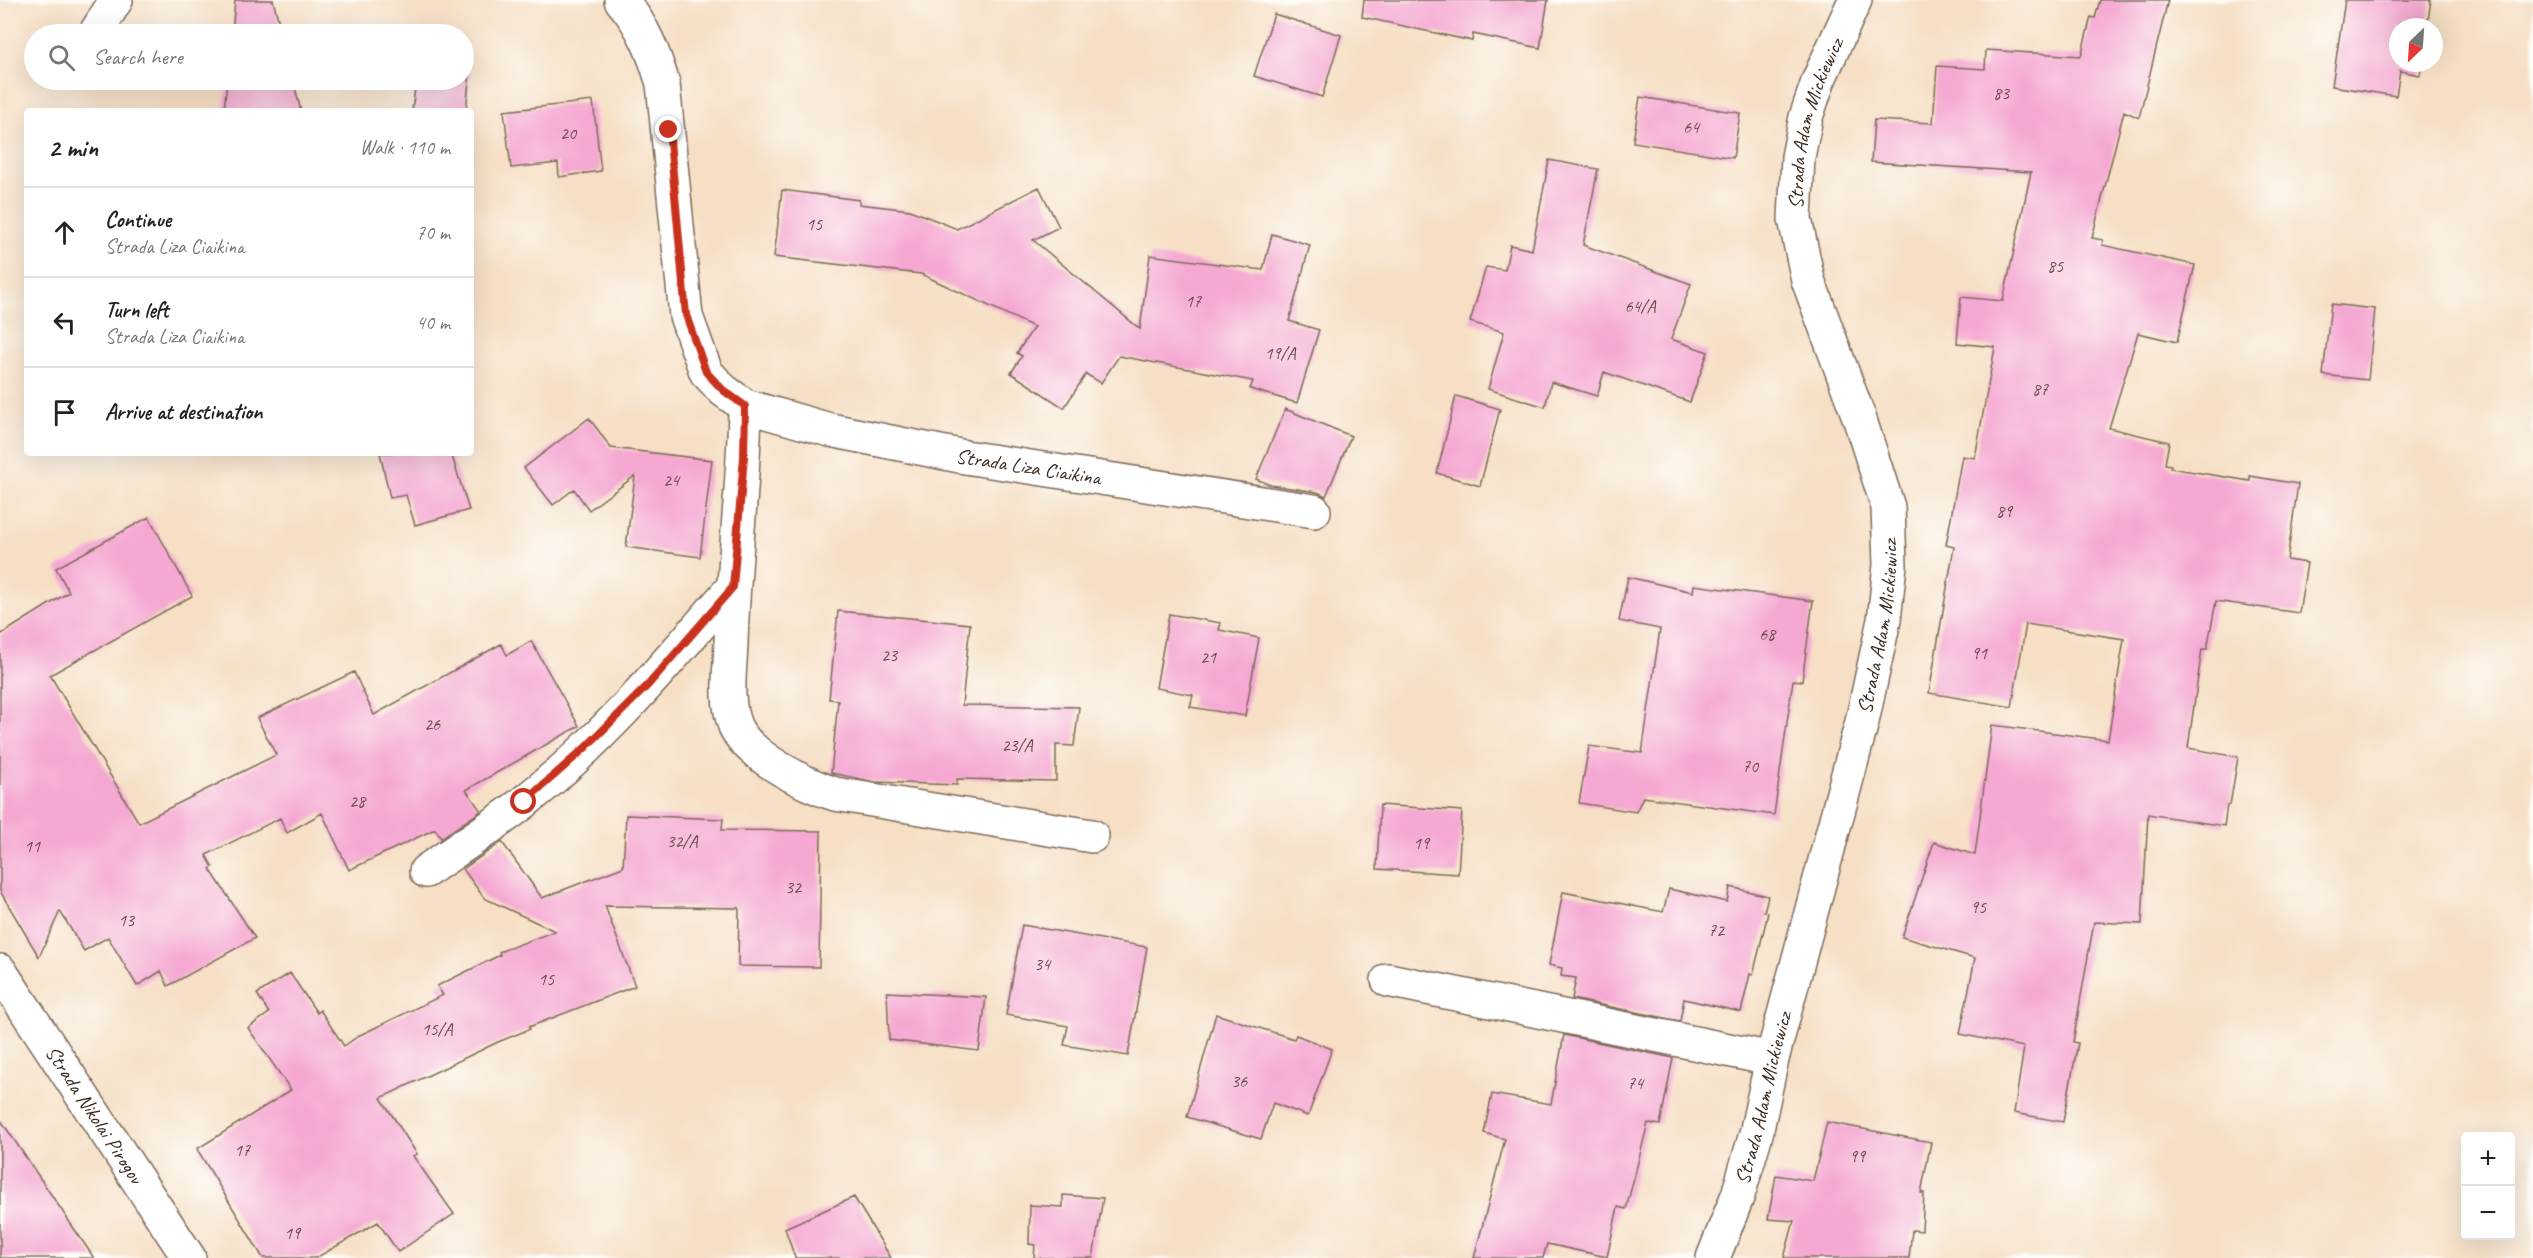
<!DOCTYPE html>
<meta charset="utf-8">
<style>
:root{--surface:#fff;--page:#f2f2f2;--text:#222;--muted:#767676;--line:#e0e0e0}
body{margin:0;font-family:Caveat,sans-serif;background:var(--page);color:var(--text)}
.controls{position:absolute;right:18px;bottom:18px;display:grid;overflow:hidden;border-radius:6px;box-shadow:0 6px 24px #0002}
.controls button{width:54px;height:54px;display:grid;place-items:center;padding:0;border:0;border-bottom:2px solid var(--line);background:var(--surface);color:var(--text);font:30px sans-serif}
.compass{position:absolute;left:2389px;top:18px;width:54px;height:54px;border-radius:50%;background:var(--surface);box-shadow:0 6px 24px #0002;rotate:205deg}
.stop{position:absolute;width:18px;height:18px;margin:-14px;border:4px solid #c8321e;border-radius:50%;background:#fff}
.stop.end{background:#c8321e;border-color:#fff;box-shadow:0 2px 6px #0008}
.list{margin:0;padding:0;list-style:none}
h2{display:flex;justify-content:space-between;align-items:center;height:78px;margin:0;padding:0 24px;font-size:26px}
h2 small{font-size:20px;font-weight:400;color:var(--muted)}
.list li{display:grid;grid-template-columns:39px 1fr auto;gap:18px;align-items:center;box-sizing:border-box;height:90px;padding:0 24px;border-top:2px solid var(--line)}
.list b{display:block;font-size:22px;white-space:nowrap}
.list p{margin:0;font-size:20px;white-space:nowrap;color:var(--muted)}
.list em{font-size:20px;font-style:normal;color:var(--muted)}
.icon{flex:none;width:33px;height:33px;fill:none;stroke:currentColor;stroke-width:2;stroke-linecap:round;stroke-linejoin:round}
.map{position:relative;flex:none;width:2533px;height:1258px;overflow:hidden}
.search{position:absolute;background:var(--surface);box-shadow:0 6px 24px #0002;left:24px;top:24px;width:450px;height:66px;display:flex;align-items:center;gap:15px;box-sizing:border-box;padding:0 21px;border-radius:33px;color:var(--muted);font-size:22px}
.panel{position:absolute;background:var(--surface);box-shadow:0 6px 24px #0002;left:24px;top:108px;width:450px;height:348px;border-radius:6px}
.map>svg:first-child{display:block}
.building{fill:#f5a8d2}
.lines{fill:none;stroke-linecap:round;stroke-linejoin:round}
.street-casing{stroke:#7c6958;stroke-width:36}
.street{stroke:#fff;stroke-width:33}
.route{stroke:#c8321e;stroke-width:8}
.labels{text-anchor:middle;stroke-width:4.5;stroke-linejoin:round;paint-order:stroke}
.number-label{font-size:18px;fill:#6a4a4b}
.street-label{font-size:21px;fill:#3b2a1e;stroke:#fdfcf7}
</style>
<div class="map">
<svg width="2533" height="1258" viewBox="0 0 2533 1258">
<rect width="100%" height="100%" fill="#fdfcf7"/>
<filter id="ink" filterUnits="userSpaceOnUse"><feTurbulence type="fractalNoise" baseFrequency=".0167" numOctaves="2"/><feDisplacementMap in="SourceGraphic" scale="12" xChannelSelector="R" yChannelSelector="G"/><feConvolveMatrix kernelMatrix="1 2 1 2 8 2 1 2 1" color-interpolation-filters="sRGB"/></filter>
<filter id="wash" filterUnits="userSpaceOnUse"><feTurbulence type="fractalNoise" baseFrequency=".008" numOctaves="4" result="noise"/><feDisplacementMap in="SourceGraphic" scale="24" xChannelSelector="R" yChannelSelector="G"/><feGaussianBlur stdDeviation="1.35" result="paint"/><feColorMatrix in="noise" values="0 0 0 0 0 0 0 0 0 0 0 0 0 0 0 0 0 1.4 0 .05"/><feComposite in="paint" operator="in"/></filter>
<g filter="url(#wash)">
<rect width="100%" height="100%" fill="#f6dfc5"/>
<g id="blocks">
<path class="building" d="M235 0H273L282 34H232Z
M1364 0H1548L1540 48 1473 34 1472 41 1362 17Z
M2100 0H2168L2139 118 2124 111 2092 238 2103 240 2102 245 2195 265 2177 342 2138 333 2109 428 2169 442 2165 464 2171 465 2170 468 2250 481V476L2298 484 2287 560 2307 563 2299 613 2216 601 2207 649H2202L2188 748 2238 757 2230 805H2227L2224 826 2148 814 2142 924 2094 922 2073 1042 2078 1043 2063 1122 2014 1113 2024 1047 1960 1034 1975 958 1902 937 1934 842 1975 855 1992 725 2108 740 2124 639 2026 624 2012 707 1929 693 1954 547 1946 545 1962 456 1975 458 1995 347 1957 343 1961 297 2003 301 2031 172 1871 162 1874 120 1933 123 1937 66 1985 69 1986 50 2081 56 2091 17 2095 18Z
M2345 0H2431L2427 27H2398V63H2422L2420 75 2400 71 2396 96 2332 86Z
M1274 14 1341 35 1322 97 1254 76Z
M464 70 470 71 466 111H412L416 80H464Z
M227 80H293L301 111H224Z
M1640 97 1740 113 1733 158 1633 142Z
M593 101 601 171 559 177 558 163 511 168 504 111Z
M1549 160 1598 169 1583 245 1691 284 1671 339 1708 352 1690 402 1604 372 1597 396 1551 382 1545 407 1488 389 1504 332 1470 322 1486 267 1505 270 1510 245 1532 250Z
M1039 187 1059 227 1033 240 1140 329 1150 255 1263 270 1272 234 1310 245 1289 321 1319 330 1297 403 1250 389 1253 381 1119 356 1101 383 1086 374 1064 408 1011 373 1022 356 1017 353 1034 327 921 274 774 257 782 190 859 200V204L910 210 957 229Z
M2331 304 2375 309 2368 380 2323 375Z
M1456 396 1500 409 1480 486 1437 473Z
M1285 409 1351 436 1326 496 1317 492 1271 485 1256 479Z
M589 418 611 448 712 460 700 557 626 547 635 476 589 510 574 489 553 505 524 468Z
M380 453H451L469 510 415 525 406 495 390 498Z
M149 517 192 596 50 675 139 823 276 755 257 718 354 672 374 715 501 644 507 655 531 641 579 726 466 790 481 811 441 838 435 829 349 870 322 813 287 833 280 818 206 855 213 867 210 869 255 938 168 986 161 971 137 986 108 937 84 951 60 911 39 957 0 891V635L69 592 56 568Z
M1628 577 1693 592 1694 585 1813 601 1802 681 1793 680 1774 815 1643 797 1636 812 1579 803 1589 746 1642 753 1660 629 1619 621Z
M838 611 970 624 962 705 1079 707 1074 746 1056 745V781L957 779V785L875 782 831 773 838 700 829 699Z
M1169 614 1221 623 1219 630 1259 638 1245 716 1190 707 1193 695 1156 688Z
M1380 805 1462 811 1458 874 1377 869Z
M626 815 723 819 722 830 821 831 819 967 738 966 739 908 605 906 635 986 529 1027 530 1029 498 1042 381 1098 417 1154 413 1156 454 1214 398 1252 378 1222 316 1258H263L197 1149 291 1090 248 1028 269 1013 257 994 290 973 317 1013 320 1010 344 1046 360 1035 443 995 437 986 500 955 499 952 555 931 484 898 463 869 502 842 542 898 623 867Z
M1730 887 1768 896 1764 912 1768 913 1753 975 1750 974 1741 1012 1684 999 1680 1021 1572 999 1576 978 1561 976 1562 968 1549 965 1563 892 1663 912 1669 889 1727 902Z
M1022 925 1147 947 1128 1056 1064 1045 1068 1026 1006 1015Z
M887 992 986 997 979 1051 889 1040Z
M1216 1014 1294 1039 1296 1035 1332 1049 1308 1116 1273 1103 1261 1139 1187 1117Z
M1564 1035 1673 1058 1660 1125 1648 1123 1626 1209 1618 1207 1607 1257 1547 1244 1543 1258H1474L1505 1139 1484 1133 1492 1094 1551 1104Z
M0 1119 94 1258H0Z
M1827 1122 1931 1142 1921 1193H1924L1922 1231 1912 1230 1909 1258H1784L1794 1221 1768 1219 1776 1175 1813 1181Z
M1063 1195 1103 1198 1093 1258H1034L1035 1245 1029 1244 1030 1205 1063 1207Z
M854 1197 891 1258H795L785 1228Z"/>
</g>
</g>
<g filter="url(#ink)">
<use href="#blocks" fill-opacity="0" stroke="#7c6958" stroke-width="1.5"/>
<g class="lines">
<g class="street-casing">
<g id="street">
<path d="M621 0C643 25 654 53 663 84L686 316 706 372 723 390 745 406C744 485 733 564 731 644 730 670 725 701 735 726 748 756 806 785 835 794L1092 836"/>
<path d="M95 34 116 0"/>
<path id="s1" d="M745 406 830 430 965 457 1314 511"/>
<path d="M426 871C458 849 492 827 523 803 602 741 667 663 733 587"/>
<path id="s2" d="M0 971 189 1258"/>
<path d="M1388 980 1772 1059"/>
<path id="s3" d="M1713 1258 1738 1195 1756 1134 1772 1059 1862 722 1884 620 1890 565 1888 507 1859 417 1808 280 1795 219 1798 157 1806 117 1819 79 1855 0"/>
</g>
</g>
<use href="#street" class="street"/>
</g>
</g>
<g class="lines" filter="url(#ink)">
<path class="route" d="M524 802 585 748 648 685 733 587 744 457 745 406 723 390 706 372 686 315 669 130"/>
</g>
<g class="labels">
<g class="number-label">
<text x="2001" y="99">83</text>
<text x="1691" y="133">64</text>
<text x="568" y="139">20</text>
<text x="814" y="230">15</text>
<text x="2055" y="272">85</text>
<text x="1193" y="307">17</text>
<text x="1640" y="312">64/A</text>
<text x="1280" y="359">19/A</text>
<text x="2040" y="395">87</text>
<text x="671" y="486">24</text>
<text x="2004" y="517">89</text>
<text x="1767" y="640">68</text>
<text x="1979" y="659">91</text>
<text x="889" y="661">23</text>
<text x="1208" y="663">21</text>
<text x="432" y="730">26</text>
<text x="1017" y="751">23/A</text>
<text x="1750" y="772">70</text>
<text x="357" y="807">28</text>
<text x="682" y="847">32/A</text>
<text x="1421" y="849">19</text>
<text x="32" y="852">11</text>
<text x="793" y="893">32</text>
<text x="1978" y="913">95</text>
<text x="126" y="926">13</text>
<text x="1716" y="936">72</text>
<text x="1042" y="970">34</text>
<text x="546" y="985">15</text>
<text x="437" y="1035">15/A</text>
<text x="1239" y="1087">36</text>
<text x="1635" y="1089">74</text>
<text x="242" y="1156">17</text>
<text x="1857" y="1162">99</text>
<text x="292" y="1239">19</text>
</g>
<g class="street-label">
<text dy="7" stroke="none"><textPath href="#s3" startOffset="1176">Strada Adam Mickiewicz</textPath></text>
<text dy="7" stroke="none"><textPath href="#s1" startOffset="290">Strada Liza Ciaikina</textPath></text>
<text dy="7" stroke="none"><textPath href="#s3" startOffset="654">Strada Adam Mickiewicz</textPath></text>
<text dy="7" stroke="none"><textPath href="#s3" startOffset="168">Strada Adam Mickiewicz</textPath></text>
<text dy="7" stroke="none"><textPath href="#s2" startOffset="172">Strada Nikolai Pirogov</textPath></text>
</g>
</g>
</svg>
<div class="controls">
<button>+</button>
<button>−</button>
</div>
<svg class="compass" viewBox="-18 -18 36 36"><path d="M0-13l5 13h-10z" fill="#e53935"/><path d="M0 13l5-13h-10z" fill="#767676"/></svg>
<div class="stop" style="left:524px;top:802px"></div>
<div class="stop end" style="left:669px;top:130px"></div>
<div class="search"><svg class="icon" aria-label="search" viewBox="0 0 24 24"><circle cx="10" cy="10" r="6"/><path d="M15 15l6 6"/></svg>Search here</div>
<section class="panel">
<h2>2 min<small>Walk · 110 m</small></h2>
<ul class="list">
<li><svg class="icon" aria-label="ahead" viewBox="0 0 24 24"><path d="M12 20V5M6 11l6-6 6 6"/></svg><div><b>Continue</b><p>Strada Liza Ciaikina</p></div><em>70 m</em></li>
<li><svg class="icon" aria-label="left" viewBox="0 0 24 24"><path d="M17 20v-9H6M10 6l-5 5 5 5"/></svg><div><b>Turn left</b><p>Strada Liza Ciaikina</p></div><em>40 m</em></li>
<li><svg class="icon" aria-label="arrive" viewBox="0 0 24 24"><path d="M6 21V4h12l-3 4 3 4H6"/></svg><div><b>Arrive at destination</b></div></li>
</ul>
</section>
</div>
